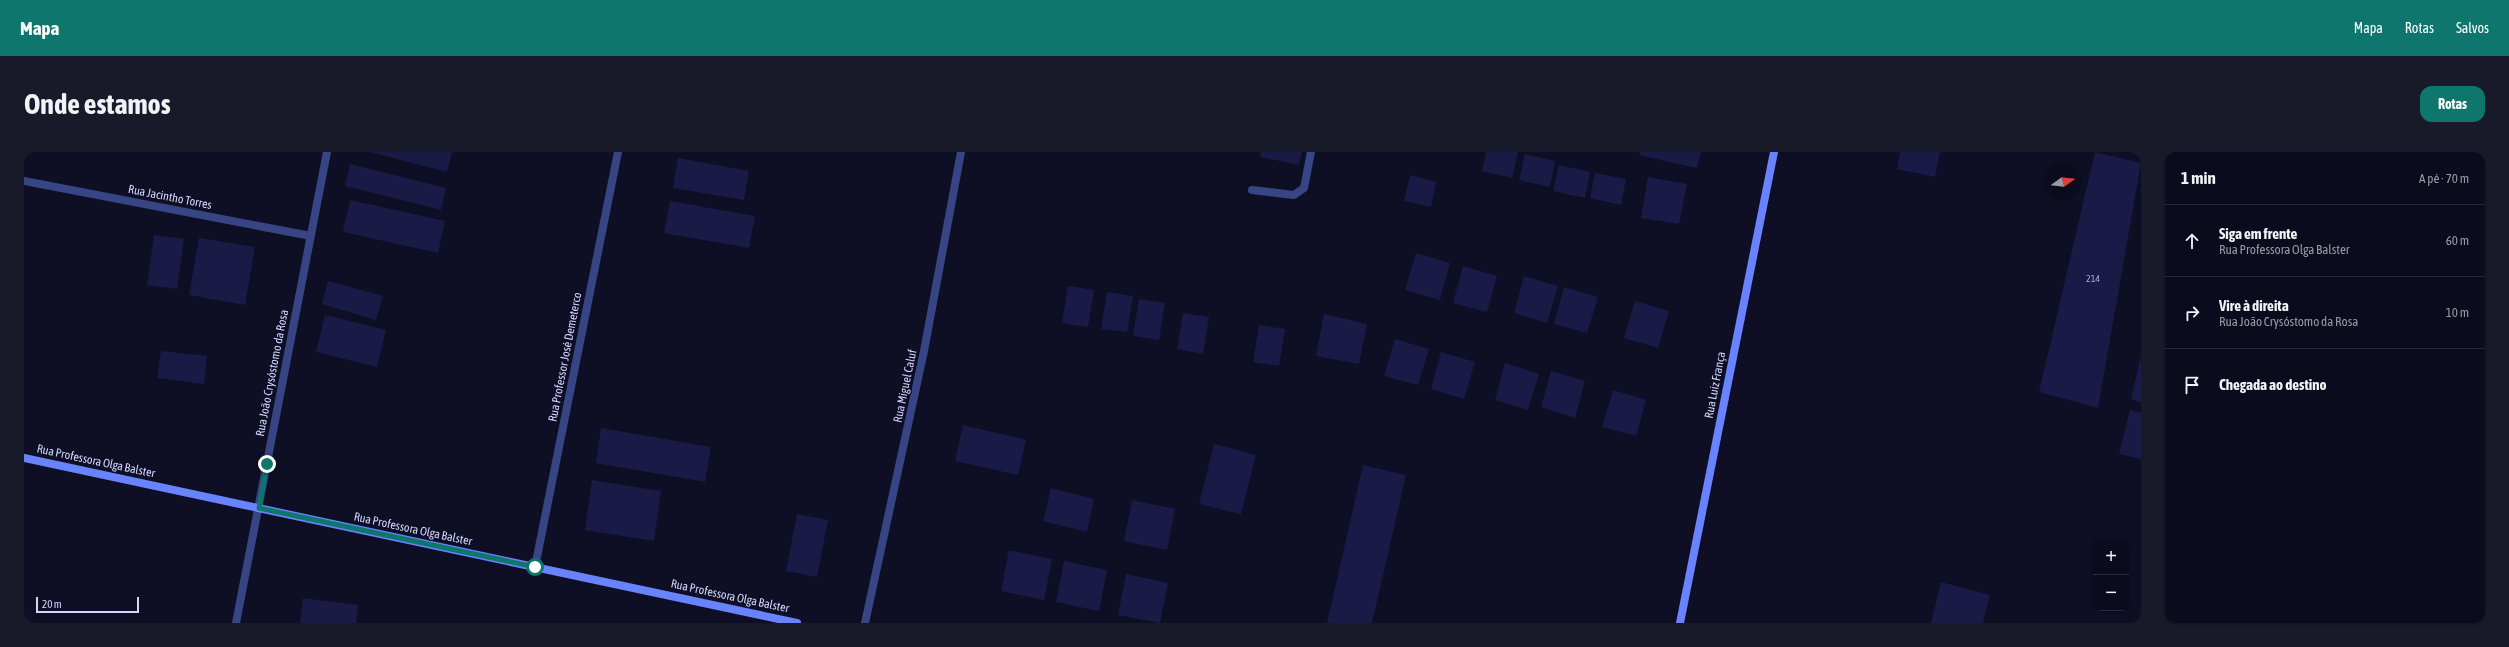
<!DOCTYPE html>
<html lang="pt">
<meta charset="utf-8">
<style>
:root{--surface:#0a0b1c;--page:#181929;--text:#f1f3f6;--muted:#999ba3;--line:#2a2b3b;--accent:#0f766e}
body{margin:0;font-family:"Asap Condensed",sans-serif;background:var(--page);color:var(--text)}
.controls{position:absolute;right:12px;bottom:12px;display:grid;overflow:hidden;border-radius:8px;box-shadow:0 1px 3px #0004}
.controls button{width:36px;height:36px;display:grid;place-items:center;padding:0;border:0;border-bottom:1px solid var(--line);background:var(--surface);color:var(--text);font:20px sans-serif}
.compass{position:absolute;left:2021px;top:12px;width:36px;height:36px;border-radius:50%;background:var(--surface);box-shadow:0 1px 3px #0004;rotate:75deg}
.scale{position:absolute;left:12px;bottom:10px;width:103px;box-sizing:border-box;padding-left:4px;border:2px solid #d2d6ff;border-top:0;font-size:11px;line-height:14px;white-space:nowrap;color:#d2d6ff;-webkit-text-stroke:3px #0e0f25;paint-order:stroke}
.stop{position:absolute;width:12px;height:12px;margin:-9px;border:3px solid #0f766e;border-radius:50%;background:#fff}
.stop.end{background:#0f766e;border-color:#fff;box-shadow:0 1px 4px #0008}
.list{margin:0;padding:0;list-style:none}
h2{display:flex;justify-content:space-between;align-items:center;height:52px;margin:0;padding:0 16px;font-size:17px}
h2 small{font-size:13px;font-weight:400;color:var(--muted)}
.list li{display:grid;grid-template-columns:26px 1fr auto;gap:12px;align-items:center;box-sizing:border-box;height:72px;padding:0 16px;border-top:1px solid var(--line)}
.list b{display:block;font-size:15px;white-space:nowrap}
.list p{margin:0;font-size:13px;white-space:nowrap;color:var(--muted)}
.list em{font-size:13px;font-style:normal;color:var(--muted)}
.icon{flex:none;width:22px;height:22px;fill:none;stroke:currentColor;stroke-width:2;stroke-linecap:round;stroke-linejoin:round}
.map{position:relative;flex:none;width:2117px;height:471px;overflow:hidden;border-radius:12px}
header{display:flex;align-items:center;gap:24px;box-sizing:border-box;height:56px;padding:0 20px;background:var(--accent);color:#fff}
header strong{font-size:19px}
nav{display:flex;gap:22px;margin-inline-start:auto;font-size:14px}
.intro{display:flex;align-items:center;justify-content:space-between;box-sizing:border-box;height:96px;padding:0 24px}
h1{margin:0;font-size:28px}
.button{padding:10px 18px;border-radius:12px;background:var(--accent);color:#fff;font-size:14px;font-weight:700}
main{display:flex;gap:24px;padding:0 24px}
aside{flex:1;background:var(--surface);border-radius:12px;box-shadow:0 1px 3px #0004}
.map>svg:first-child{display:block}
.building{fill:#1a1a47}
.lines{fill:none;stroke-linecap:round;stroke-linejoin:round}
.lane{stroke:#384585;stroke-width:8}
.street{stroke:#384585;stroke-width:8}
.secondary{stroke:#6983ff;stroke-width:8}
.route{stroke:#0f766e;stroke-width:5}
.labels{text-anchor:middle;stroke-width:3;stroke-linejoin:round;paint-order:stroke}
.number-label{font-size:10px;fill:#a4a7d1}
.street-label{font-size:12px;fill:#d2d6ff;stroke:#0e0f25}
</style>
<header>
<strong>Mapa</strong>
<nav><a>Mapa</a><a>Rotas</a><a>Salvos</a></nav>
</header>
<div class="intro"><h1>Onde estamos</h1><a class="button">Rotas</a></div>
<main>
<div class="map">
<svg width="2117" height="471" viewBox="0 0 2117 471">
<rect width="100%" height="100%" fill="#0e0f25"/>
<path class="building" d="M346 0H428L423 20Z
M1237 0H1278L1275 13 1236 5Z
M1462 0H1494L1488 26 1458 19Z
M1616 0H1677L1673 16 1615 3Z
M1876 0H1916L1911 25 1873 17Z
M2071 0 2117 11 2074 256 2015 240Z
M1501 2 1531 9 1526 35 1495 28Z
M654 6 725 19 720 48 649 36Z
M326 12 422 36 417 58 321 34Z
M1535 13 1566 20 1561 46 1529 39Z
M1571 21 1602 27 1597 53 1566 46Z
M1386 23 1412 30 1407 55 1380 49Z
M1624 25 1663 32 1655 72 1617 66Z
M326 48 421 69 414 101 319 80Z
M646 49 731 64 725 96 640 81Z
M130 83 160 87 153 137 123 133Z
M175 86 231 95 221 153 165 143Z
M1392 101 1426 111 1416 148 1381 138Z
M1439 114 1473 124 1463 160 1429 151Z
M1500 124 1534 134 1523 171 1490 161Z
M304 129 359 144 352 168 298 152Z
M1044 134 1070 138 1064 175 1038 171Z
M1540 135 1574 145 1563 181 1530 172Z
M1083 140 1109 144 1103 180 1077 177Z
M1115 147 1141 151 1135 188 1109 184Z
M1611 149 1645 159 1634 196 1600 186Z
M1159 161 1185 165 1179 202 1153 197Z
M1300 162 1343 172 1335 212 1292 204Z
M301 163 362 178 353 215 292 200Z
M1235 173 1261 177 1255 214 1229 210Z
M1371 187 1405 197 1394 233 1360 224Z
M137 199 183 204 180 232 133 226Z
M1417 200 1451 210 1440 247 1407 237Z
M2116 207H2117V250L2107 247Z
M1481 211 1515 222 1504 258 1471 248Z
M1527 219 1561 229 1551 266 1517 255Z
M1589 238 1622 248 1612 284 1578 275Z
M2106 258 2117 261V307L2095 302Z
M939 273 1002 288 994 323 931 309Z
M577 276 687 295 681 330 572 311Z
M1190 292 1232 303 1217 362 1175 352Z
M1339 313 1382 323 1348 471H1303Z
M568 328 637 339 630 389 561 378Z
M1027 336 1070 347 1063 380 1019 369Z
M1108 348 1151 357 1143 398 1100 389Z
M773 362 804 368 793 425 762 419Z
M985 398 1028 407 1020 448 977 439Z
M1040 409 1083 418 1075 459 1032 450Z
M1102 422 1144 431 1136 471 1094 463Z
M1917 430 1966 443 1959 471H1907Z
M279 446 334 453 332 471H276Z"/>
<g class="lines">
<path class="lane" d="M1228 38 1270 43 1280 36 1287 0"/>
<path class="street" d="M0 29 287 84
M511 415 594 0
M212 471 303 0
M841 471 900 199 937 0"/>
<path class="secondary" d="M0 306 773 471
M1656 471 1750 0"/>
</g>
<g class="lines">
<path class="route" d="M243 312 235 356 511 415"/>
</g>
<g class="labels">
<g class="number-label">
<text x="2069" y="130">214</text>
</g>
<g class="street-label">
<text transform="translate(146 45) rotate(11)" y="4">Rua Jacintho Torres</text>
<text transform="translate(541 205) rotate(-79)" y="4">Rua Professor José Demeterco</text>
<text transform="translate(248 221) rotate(-79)" y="4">Rua João Crysóstomo da Rosa</text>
<text transform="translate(1691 233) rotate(-79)" y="4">Rua Luiz França</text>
<text transform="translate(881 234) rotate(-78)" y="4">Rua Miguel Caluf</text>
<text transform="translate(72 309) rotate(12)" y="4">Rua Professora Olga Balster</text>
<text transform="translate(389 377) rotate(12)" y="4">Rua Professora Olga Balster</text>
<text transform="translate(706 444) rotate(12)" y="4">Rua Professora Olga Balster</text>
</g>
</g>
</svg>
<div class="controls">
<button>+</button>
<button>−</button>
</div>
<svg class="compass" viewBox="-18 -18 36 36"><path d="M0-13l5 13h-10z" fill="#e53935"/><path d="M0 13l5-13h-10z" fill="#999ba3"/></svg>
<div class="scale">20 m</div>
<div class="stop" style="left:511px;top:415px"></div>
<div class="stop end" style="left:243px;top:312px"></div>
</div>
<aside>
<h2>1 min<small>A pé · 70 m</small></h2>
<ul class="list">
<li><svg class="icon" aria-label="ahead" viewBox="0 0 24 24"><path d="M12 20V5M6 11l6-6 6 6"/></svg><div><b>Siga em frente</b><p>Rua Professora Olga Balster</p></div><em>60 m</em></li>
<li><svg class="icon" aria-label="right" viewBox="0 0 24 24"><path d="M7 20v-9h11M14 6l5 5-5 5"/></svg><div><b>Vire à direita</b><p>Rua João Crysóstomo da Rosa</p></div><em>10 m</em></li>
<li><svg class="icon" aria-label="arrive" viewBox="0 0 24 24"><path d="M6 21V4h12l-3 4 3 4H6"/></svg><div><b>Chegada ao destino</b></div></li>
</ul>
</aside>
</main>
